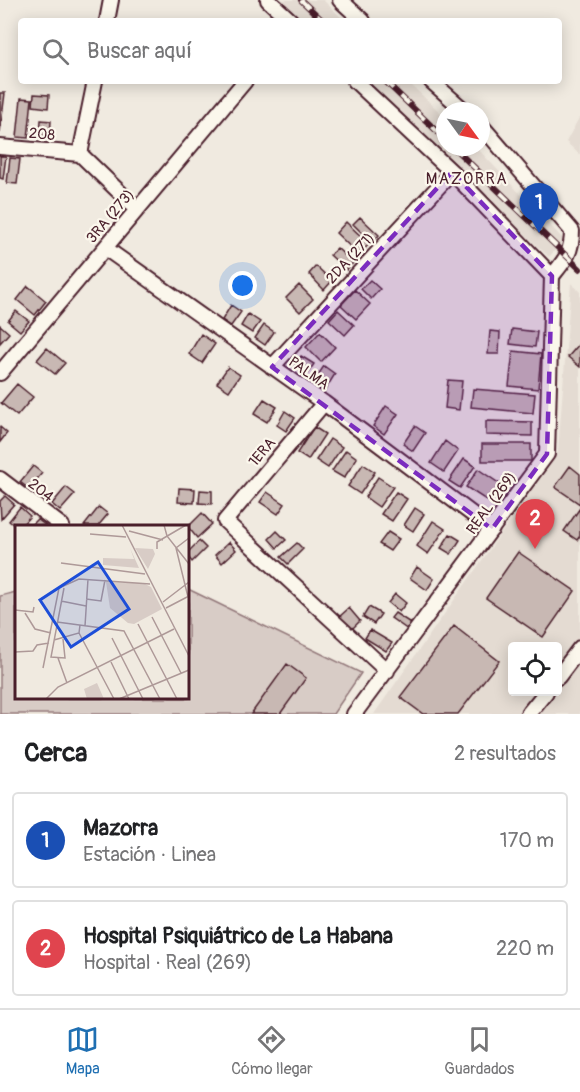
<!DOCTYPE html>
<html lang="es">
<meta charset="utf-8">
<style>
:root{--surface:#fff;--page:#f2f2f2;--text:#202124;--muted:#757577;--line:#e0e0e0;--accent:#1f6fb2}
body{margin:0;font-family:Pangolin,sans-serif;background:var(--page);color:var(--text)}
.controls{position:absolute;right:18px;bottom:18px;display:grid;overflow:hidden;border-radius:6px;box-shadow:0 3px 15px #0003}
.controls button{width:54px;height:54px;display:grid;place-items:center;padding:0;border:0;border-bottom:2px solid var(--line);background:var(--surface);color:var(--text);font:30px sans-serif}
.compass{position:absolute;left:436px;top:102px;width:54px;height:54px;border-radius:50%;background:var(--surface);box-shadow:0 3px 15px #0003;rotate:123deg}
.you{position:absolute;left:243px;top:286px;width:21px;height:21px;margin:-15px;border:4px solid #fff;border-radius:50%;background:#1a73e8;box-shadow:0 0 0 9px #1a73e833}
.badge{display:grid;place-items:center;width:39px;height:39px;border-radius:50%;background:var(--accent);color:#fff;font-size:20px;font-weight:700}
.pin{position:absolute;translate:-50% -50px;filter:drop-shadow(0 2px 3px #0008)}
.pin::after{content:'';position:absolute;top:32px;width:21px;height:18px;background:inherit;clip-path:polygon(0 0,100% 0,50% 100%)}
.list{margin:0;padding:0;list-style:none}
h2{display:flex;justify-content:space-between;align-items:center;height:78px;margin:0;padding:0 24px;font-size:26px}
h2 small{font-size:20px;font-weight:400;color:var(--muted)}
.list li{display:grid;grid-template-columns:39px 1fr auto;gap:18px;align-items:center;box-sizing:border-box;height:96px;margin:0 12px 12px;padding:0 12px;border:2px solid var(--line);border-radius:6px}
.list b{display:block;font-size:22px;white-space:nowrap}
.list p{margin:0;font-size:20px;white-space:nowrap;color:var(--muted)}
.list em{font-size:20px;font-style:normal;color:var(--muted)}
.icon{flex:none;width:33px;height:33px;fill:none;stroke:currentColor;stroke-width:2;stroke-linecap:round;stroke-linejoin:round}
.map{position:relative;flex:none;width:580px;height:714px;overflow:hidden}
.search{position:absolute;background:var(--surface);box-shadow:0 3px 15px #0003;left:18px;right:18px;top:18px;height:66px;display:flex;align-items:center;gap:15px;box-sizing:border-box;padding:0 21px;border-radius:6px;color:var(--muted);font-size:22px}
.sheet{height:294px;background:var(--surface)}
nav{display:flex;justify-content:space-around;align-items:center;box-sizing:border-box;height:84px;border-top:2px solid var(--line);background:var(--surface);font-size:16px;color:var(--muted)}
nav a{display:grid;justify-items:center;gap:3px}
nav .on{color:var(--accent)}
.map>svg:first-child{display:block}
.built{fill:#e4dbd2;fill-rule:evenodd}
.green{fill:#d8ccc6;stroke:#917678;stroke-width:1.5}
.building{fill:#c8b8b3;stroke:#4a1f2b;stroke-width:1.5}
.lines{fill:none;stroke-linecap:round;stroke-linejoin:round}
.minor-casing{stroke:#4a1f2b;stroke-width:18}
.minor{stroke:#fbf7ec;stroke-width:14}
.rail-casing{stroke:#4a1f2b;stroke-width:6}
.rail{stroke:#fbf7ec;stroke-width:4;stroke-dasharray:11;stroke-linecap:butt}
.marked{fill:#7b2cbf;fill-opacity:0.2;stroke:#7b2cbf;stroke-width:4.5;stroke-dasharray:12 8;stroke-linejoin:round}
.labels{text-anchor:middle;stroke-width:4.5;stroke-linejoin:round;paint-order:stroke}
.street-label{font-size:15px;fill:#4a1f2b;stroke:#fbf7ec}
.neighbourhood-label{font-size:16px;letter-spacing:1.5px;fill:#4a1f2b;stroke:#fbf7ec}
.inset-road{fill:none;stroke:#ae9998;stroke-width:1.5}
.view{fill:#1d4ed8;fill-opacity:0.15;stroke:#1d4ed8;stroke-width:3}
.inset-edge{fill:none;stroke:#4a1f2b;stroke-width:3}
</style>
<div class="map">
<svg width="580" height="714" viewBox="0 0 580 714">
<rect width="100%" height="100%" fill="#f0eae0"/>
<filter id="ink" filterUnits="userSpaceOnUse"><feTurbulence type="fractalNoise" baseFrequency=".0167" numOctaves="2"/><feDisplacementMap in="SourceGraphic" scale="12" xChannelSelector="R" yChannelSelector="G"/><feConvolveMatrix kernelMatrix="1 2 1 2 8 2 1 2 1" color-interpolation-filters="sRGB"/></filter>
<g filter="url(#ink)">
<path class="built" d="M276 0H323L345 21H298Z
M362 81H407L445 117V147H476L564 240 549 257Z
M580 116V155L566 142Z
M571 283 580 292V714H374L558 452ZM512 646H558V692H512Z"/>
<path class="green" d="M188 589 361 673 333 714H0V596L16 592V698H188Z"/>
<path class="building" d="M0 93H5L0 133Z
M34 94 49 95 48 108 33 106Z
M21 98 32 99 28 138 17 137Z
M41 120 51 121 50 136 40 135Z
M0 156H6L3 179 0 178Z
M10 158 20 159 17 184 7 183Z
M360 217 379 235 372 243 353 224Z
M346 222 369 244 359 255 336 233Z
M337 248 353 263 346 270 330 255Z
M316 266 332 281 324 290 309 274Z
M370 280 380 289 371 299 361 289Z
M299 285 313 299 300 312 286 298Z
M28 286 46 301 35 315 17 300Z
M355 290 370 304 356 319 341 305Z
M231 305 241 312 231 326 222 320Z
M338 310 354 325 345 335 329 320Z
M16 311 29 321 20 331 8 321Z
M248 314 260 322 252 333 241 326Z
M0 325 9 333 0 343Z
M264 325 274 332 265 345 255 338Z
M512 329 537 332 535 347 510 344Z
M490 331 500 332 499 354H488Z
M320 332 335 347 321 362 306 347Z
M201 334 215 344 202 363 189 354Z
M580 343V367L568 357Z
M47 348 65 363 55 374 37 360Z
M513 351 541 354 538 389 509 386Z
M301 356 314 364 308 373 295 365Z
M324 366 335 374 324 392 312 384Z
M228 367 240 375 229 391 217 383Z
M448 380 462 381 459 410 445 408Z
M17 384 33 397 17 416 1 403Z
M473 389 535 394 533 413 471 407Z
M264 399 277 407 267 422 254 414Z
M386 406 398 414 384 434 373 426Z
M285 411 295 418 286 431 277 425Z
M486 421 532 422V436L486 435Z
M415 426 425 433 413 451 403 444Z
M0 427 7 433 0 442Z
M314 427 325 434 308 460 297 453Z
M330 439 342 447 328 468 316 460Z
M445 441 458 451 444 472 431 463Z
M482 444H531V461H482Z
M346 450 357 458 344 478 332 471Z
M464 459 475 466 460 488 449 481Z
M363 464 375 472 360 494 348 486Z
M33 466 42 473 29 489 20 482Z
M570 466 580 474V504L555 487Z
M478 469 500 484 489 502 466 487Z
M378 477 393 487 379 507 365 497Z
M66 487 75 494 60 511 52 504Z
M179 488 195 489 194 503 178 502Z
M200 490 212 491V504L199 503Z
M267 492 285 504 278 514 260 502Z
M396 492 407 499 392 521 381 514Z
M5 496 14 504 1 519 0 501Z
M20 507 30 516 21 526 16 527 9 521Z
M99 507 108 514 98 526H84Z
M415 508 424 514 413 531 404 525Z
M580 508V536L577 540 564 531Z
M202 513 212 524 197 538 188 527Z
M37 519 46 526H30Z
M433 521 445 529 428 554 417 546Z
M277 531 286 540 277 548 269 539Z
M388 532 399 539 390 551 379 544Z
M450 534 460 540 451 554 441 548Z
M199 541 206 548 192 562 188 557V552Z
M229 542 236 550 222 563 215 555Z
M297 543 303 549 288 564 281 557Z
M518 552 575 591 543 637 486 598Z
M417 567 434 579 427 590 410 578Z
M395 594 406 603 399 612 388 603Z
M369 607 381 614 374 624 363 617Z
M349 608 360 621 351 630 339 617Z
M395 613 412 624 408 630 391 618Z
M454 626 499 661 458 714H423L400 697Z
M370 630 392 643 386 651 365 638Z
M287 664 306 678 280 714H251Z"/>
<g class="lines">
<g class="minor-casing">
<path id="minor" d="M268 0 291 21
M340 0 363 21
M107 21 111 0
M95 81 80 154 137 209
M355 81 452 172 552 276
M431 81 465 111
M481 125 572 231C572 253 565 260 552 276
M0 147 80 154
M105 248 324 403 492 529
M272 367 452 172
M0 373 245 81
M324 403 225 521 387 671
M0 479 62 526
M558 677 580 648
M354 714 547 454 552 276
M528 714 546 692"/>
</g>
<use href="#minor" class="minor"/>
<g class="rail-casing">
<path id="rail" d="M301 0 323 21
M385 81 445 139
M453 147 580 269"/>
</g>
<use href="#rail" class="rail"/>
</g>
</g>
<path class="marked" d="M452 172 552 276 547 454 492 529 272 367Z"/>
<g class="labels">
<g class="street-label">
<text transform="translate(42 134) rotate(5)" y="5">208</text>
<text transform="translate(110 216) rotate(-50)" y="5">3RA (273)</text>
<text transform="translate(350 258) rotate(-47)" y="5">2DA (271)</text>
<text transform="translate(309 373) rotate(35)" y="5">PALMA</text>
<text transform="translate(262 452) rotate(-50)" y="5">1ERA</text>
<text transform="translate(41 490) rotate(38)" y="5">204</text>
<text transform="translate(491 503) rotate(-54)" y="5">REAL (269)</text>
</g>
<g class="neighbourhood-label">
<text x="467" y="184">MAZORRA</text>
</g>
</g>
<g transform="translate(15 525)">
<rect width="174" height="174" fill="#f0eae0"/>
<path d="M115 23 124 43 88 40V33L119 34ZM120 23 138 24 140 29 133 44ZM91 57 128 58 136 62 147 84 119 99 113 98 95 83ZM82 158 89 174H72L69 164Z" fill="#d8ccc6"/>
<path class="inset-road" d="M107 0 174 131M149 0 152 11 174 39M114 6 148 15M75 9 111 12M142 24V17L171 0M46 38 130 49M173 72 161 23 174 13M71 74 86 76 90 55M46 76 71 81M148 77 174 57M151 83 174 71M0 85 18 87 19 82M10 88 20 104 36 108M137 92 166 148M42 97 109 106 145 174M123 99 162 174M70 101 73 54M64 108 99 174M97 113 128 174M48 114 50 133 36 132 49 63M39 115 64 108 65 100M0 127 18 126 22 120 34 118M43 133 52 158M96 137 114 174M28 143 44 63 64 54 135 59M31 174 43 162 159 104M104 174 174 145"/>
<path class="view" d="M83 37 114 84 56 122 25 75Z"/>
<rect width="174" height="174" class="inset-edge"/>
</g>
</svg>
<div class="controls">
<button><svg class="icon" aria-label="locate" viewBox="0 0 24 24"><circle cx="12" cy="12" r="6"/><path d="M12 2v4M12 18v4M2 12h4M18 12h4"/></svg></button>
</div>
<svg class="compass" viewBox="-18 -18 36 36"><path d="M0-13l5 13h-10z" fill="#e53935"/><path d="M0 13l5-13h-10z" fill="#757577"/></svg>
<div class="you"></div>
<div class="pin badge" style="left:539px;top:233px;background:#1a4fb4">1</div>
<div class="pin badge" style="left:535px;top:549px;background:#e0444e">2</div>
<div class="search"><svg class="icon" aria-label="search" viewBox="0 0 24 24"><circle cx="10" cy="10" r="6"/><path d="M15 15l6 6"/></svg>Buscar aquí</div>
</div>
<section class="sheet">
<h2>Cerca<small>2 resultados</small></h2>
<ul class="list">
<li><span class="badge" style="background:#1a4fb4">1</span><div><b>Mazorra</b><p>Estación · Linea</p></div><em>170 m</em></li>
<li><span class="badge" style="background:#e0444e">2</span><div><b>Hospital Psiquiátrico de La Habana</b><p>Hospital · Real (269)</p></div><em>220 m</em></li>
</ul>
</section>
<nav>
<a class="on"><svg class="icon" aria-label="map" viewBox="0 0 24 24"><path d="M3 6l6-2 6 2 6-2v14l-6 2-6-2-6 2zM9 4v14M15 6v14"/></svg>Mapa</a>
<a><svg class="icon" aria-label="directions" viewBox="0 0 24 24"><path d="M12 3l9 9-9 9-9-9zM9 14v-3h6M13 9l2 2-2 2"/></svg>Cómo llegar</a>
<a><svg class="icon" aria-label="saved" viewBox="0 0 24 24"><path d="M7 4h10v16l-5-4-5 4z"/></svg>Guardados</a>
</nav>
